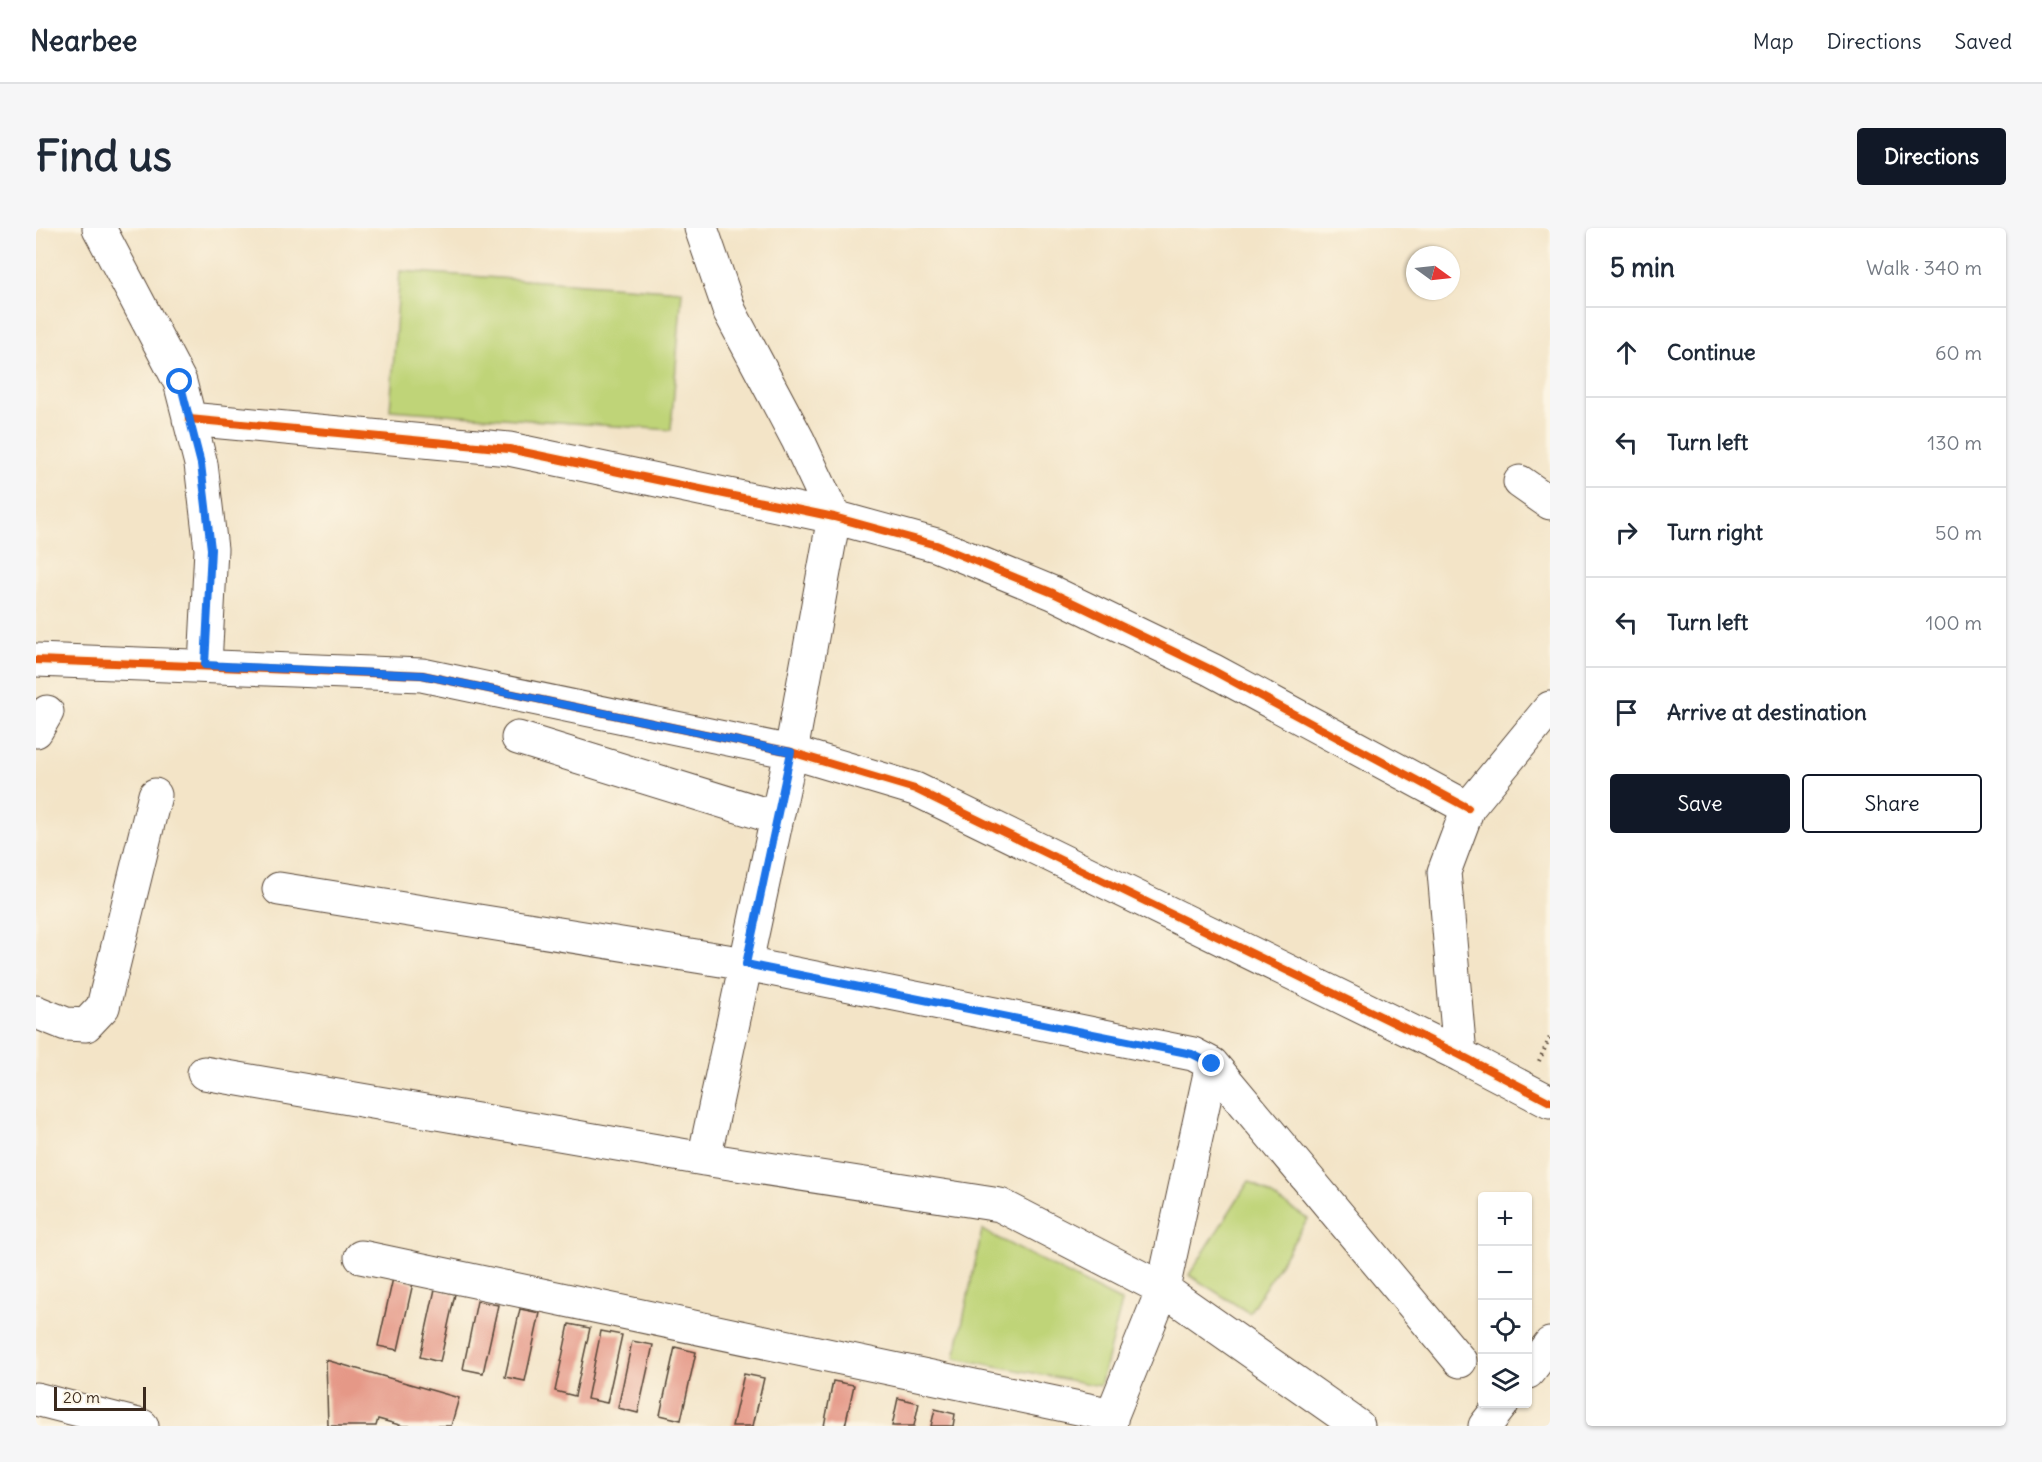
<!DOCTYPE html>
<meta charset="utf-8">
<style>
:root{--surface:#fff;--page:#f6f6f7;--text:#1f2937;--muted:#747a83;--line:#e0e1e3;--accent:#111827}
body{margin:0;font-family:Delius,sans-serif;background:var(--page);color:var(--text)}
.controls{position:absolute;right:18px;bottom:18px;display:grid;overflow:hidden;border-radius:6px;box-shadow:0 2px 4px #0004}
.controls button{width:54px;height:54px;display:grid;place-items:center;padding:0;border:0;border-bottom:2px solid var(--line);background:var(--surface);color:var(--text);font:30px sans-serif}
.compass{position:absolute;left:1370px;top:18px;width:54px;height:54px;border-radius:50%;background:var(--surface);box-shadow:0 2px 4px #0004;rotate:105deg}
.scale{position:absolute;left:18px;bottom:15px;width:92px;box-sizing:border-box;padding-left:6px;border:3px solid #3b2a1e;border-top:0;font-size:16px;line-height:21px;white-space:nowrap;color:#3b2a1e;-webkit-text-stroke:4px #fcf5e5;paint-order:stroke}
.stop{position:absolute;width:18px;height:18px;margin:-14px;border:4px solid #1a73e8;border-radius:50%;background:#fff}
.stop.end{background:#1a73e8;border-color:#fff;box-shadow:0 2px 6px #0008}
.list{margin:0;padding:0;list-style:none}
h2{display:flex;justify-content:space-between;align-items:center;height:78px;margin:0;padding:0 24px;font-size:26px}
h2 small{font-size:20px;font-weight:400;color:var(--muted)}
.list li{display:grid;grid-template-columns:39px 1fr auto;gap:18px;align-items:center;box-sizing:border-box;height:90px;padding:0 24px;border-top:2px solid var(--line)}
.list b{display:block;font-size:22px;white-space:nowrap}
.list em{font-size:20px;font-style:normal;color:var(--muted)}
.actions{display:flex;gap:12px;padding:18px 24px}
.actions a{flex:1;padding:14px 0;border:2px solid var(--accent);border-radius:6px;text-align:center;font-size:21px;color:var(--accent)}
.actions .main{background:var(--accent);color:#fff}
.icon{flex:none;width:33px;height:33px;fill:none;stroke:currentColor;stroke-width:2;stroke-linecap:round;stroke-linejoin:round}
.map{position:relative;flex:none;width:1514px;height:1198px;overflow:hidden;border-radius:6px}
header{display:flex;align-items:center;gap:36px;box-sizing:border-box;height:84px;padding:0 30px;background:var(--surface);border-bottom:2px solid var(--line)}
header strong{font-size:28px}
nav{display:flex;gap:33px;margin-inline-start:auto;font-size:21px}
.intro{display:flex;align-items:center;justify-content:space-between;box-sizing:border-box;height:144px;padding:0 36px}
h1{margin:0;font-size:42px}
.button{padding:15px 27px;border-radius:6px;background:var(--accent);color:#fff;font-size:21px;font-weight:700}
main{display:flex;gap:36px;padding:0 36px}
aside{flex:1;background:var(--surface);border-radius:6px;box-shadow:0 2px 4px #0004}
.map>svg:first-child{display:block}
.green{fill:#bfd478;stroke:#7d7f4b;stroke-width:1.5}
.building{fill:#e59887}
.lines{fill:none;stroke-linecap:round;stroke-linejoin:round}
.minor-casing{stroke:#574637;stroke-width:35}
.path{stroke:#574637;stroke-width:4;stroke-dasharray:1.5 4.5;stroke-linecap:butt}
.minor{stroke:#fff;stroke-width:33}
.cycleway-casing{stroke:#fcf5e5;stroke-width:11}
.cycleway{stroke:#e8590c;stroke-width:8}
.route{stroke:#1a73e8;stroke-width:8}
</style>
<header>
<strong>Nearbee</strong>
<nav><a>Map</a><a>Directions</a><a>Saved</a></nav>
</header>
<div class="intro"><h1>Find us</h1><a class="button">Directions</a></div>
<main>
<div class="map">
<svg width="1514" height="1198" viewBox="0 0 1514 1198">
<rect width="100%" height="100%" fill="#fcf5e5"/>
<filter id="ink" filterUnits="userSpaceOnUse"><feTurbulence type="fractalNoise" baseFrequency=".0167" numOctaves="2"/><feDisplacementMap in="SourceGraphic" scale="12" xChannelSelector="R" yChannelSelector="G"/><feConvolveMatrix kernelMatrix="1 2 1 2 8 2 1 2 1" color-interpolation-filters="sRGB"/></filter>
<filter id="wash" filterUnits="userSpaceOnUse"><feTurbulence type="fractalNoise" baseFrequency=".008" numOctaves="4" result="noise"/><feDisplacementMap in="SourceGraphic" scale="24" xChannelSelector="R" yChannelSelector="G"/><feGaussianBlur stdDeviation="1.35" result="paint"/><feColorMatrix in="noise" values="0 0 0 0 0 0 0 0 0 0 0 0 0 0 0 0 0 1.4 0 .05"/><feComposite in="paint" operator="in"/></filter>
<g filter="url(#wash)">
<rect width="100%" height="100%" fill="#f3e4c7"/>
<path class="green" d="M364 43 646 63 635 202 354 182Z
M1213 953 1272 991 1213 1085 1153 1047Z
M946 1002 1086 1074 1064 1158 919 1130Z"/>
<g id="blocks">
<path class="building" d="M357 1050 377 1055 362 1122 342 1118Z
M399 1061 419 1066 404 1134 384 1129Z
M441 1073 462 1077 447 1145 427 1141Z
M484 1081 504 1085 489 1153 469 1149Z
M533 1096 554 1100 539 1168 519 1163Z
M565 1103 586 1107 571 1175 551 1171Z
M596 1113 617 1117 602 1185 582 1180Z
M639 1119 660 1124 645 1192 624 1187Z
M290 1132 423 1170 415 1198H367L342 1191 340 1198H292Z
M708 1146 728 1150 717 1198H696Z
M797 1153 818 1157 809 1198H788Z
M862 1170 883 1175 878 1198H856Z
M899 1181 919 1186 917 1198H895Z"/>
</g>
</g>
<g filter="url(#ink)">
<use href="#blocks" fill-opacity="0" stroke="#574637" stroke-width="1.5"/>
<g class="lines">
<g class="minor-casing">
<path id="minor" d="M63 0 144 154 165 236 175 321 169 437
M665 0 694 84 762 212 798 289 755 524 668 931
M153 191 473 221 798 289 900 317 1017 365 1176 442 1432 580
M1484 254 1514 275
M0 432 386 447 755 524 879 561 1424 827 1514 874
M0 503 11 484
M482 510 741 590
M243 661 710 736 1157 826 1176 836 1424 1133
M0 784 30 796 50 797 67 779 119 567
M1424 827 1408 644 1432 580 1514 480
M168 845 668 931 964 977 1127 1061 1322 1198
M325 1029 1076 1187
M1492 1144 1514 1116
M0 1171 106 1198
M1074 1198 1076 1187 1127 1061 1176 836
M1449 1198 1466 1176"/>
</g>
<path class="path" d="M1503 833 1514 809"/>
<use href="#minor" class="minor"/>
<g class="cycleway-casing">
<path id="cycleway" d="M153 191 473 221 798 289 900 317 1017 365 1176 442 1432 580
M0 432 386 447 755 524 879 561 1424 827 1514 874"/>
</g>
<use href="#cycleway" class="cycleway"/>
</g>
</g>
<g class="lines" filter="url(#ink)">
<path class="route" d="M144 154 165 236 175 321 169 437 386 447 755 524 710 736 1156 826 1176 836"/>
</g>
</svg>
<div class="controls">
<button>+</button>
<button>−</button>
<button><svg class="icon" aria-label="locate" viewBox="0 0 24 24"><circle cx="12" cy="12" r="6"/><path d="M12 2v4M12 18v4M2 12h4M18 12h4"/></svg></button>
<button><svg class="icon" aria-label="layers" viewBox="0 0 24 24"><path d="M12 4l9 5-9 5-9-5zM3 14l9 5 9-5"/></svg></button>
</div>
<svg class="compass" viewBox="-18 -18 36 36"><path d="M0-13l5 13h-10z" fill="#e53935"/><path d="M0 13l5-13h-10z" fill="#747a83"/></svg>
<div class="scale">20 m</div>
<div class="stop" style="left:144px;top:154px"></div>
<div class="stop end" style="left:1176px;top:836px"></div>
</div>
<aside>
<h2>5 min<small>Walk · 340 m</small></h2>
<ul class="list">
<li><svg class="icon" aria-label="ahead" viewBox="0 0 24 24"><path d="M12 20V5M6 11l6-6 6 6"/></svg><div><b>Continue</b></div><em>60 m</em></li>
<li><svg class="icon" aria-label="left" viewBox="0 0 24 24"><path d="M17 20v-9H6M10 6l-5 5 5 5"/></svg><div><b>Turn left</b></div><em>130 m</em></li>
<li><svg class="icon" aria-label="right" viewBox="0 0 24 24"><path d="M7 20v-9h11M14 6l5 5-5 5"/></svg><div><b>Turn right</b></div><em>50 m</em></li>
<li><svg class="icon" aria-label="left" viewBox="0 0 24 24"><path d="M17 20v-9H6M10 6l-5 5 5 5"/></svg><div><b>Turn left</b></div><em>100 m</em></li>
<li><svg class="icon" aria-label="arrive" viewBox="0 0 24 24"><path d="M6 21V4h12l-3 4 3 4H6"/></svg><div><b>Arrive at destination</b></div></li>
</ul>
<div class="actions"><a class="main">Save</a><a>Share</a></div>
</aside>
</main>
